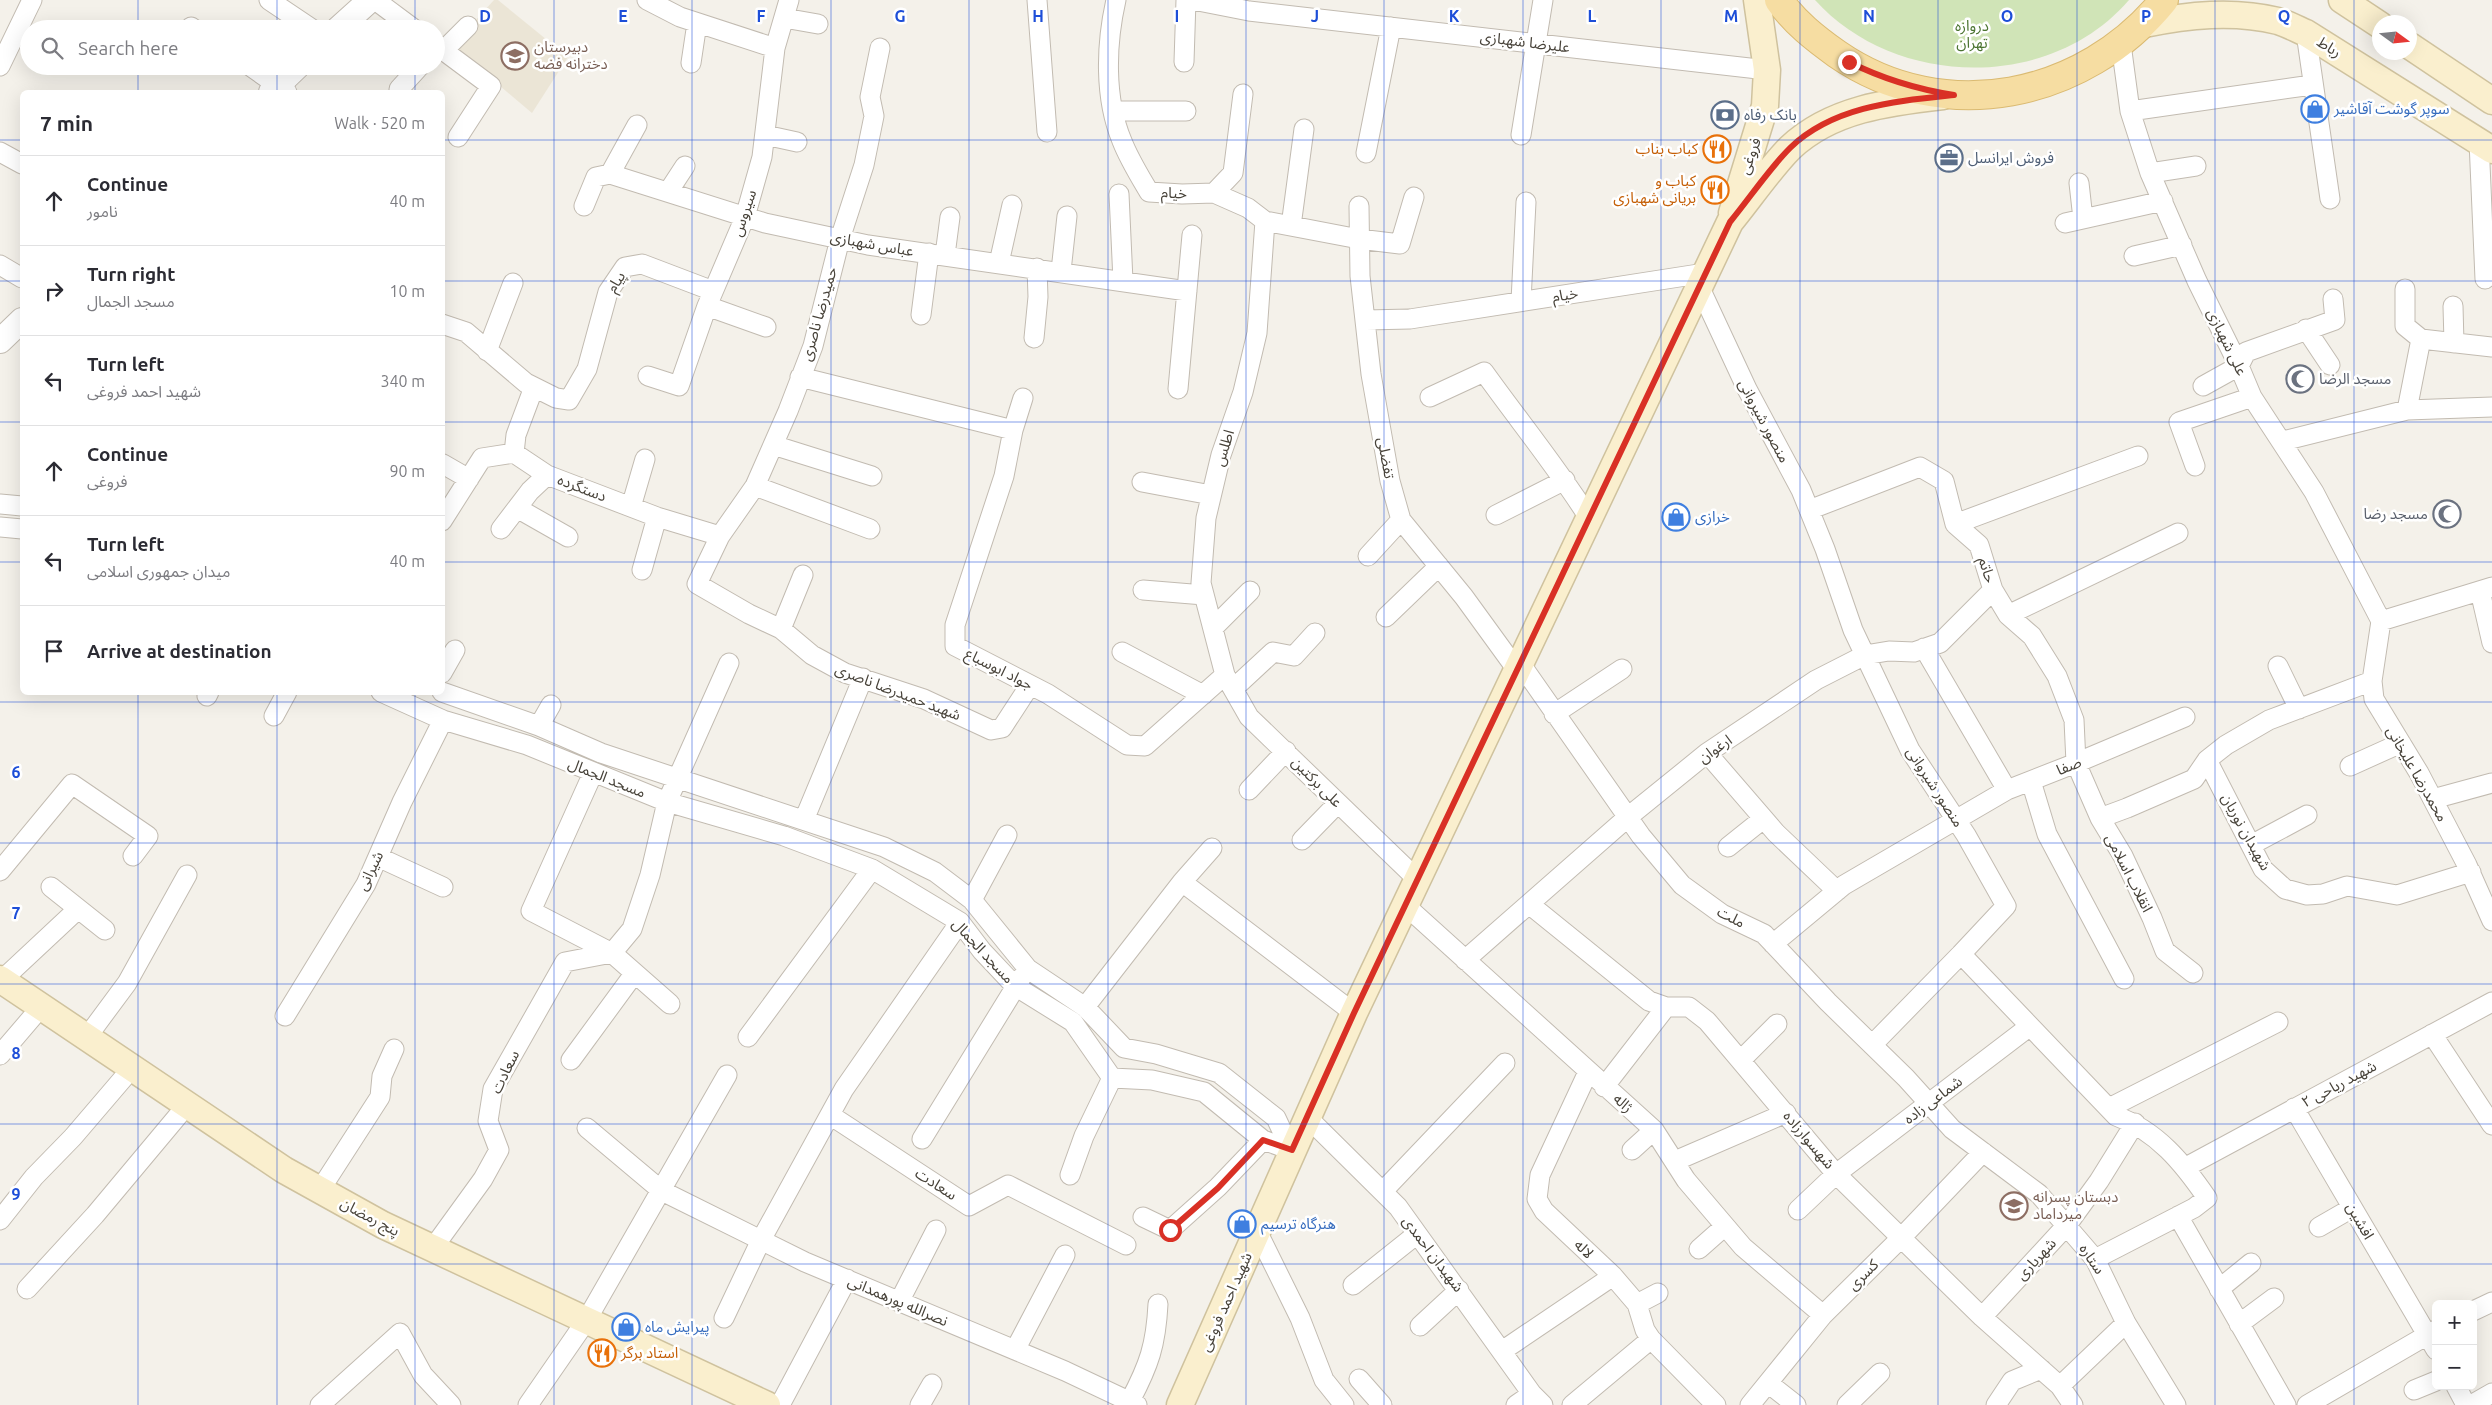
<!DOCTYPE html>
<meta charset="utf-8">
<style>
:root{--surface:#fff;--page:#f7f7f7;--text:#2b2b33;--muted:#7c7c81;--line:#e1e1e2}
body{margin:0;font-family:Ubuntu,"Noto Sans Arabic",sans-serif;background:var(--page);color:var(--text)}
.controls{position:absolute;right:15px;bottom:15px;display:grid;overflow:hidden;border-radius:8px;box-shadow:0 5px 20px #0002}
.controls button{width:45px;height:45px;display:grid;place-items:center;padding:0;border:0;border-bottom:1px solid var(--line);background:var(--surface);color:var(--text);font:25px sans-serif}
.compass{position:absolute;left:2372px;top:15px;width:45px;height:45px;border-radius:50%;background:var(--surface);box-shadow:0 5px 20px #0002;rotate:105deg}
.stop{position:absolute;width:15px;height:15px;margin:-11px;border:4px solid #d93025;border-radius:50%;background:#fff}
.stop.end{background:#d93025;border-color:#fff;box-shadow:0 1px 5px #0008}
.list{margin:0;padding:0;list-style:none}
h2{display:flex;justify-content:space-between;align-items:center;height:65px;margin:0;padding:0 20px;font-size:21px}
h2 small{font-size:16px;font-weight:400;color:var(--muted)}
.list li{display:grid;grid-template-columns:32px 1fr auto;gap:15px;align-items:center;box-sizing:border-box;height:90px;padding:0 20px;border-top:1px solid var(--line)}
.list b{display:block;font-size:19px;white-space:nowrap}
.list p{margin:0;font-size:16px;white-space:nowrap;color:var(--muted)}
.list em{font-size:16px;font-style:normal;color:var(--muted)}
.icon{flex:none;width:28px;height:28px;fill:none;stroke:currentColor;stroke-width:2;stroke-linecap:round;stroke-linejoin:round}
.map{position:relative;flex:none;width:2492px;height:1405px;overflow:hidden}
.search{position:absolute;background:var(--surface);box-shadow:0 5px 20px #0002;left:20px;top:20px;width:425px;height:55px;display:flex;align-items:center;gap:12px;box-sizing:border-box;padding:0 18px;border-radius:28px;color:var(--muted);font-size:19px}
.panel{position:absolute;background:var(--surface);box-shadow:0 5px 20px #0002;left:20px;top:90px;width:425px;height:605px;border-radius:8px}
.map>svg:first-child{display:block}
.education{fill:#ebe5d6}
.green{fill:#d0e4b7}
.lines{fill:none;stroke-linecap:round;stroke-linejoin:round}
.minor-casing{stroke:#c2bbb1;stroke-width:21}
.tertiary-casing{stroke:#c2bbb1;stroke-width:26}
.secondary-casing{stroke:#cfc29e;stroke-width:29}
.primary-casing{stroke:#daba72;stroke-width:30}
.minor{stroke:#fff;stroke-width:19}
.tertiary{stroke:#fff;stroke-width:24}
.secondary{stroke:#faefce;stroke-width:26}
.primary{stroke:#f6dda2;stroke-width:28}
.route{stroke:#d93025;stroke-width:6}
.grid{fill:none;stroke:#1d4ed8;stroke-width:1;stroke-opacity:0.55}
.labels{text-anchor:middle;stroke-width:5;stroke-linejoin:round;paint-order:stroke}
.park-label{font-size:15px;fill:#4b7431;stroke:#fff}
.street-label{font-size:15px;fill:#474239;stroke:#fff}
.education-label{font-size:15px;fill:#785e54;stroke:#fff;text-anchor:start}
.shop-label{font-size:15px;fill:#366cbe;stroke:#fff;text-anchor:start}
.service-label{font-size:15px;fill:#4e5e75;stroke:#fff;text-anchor:start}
.food-label{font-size:15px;fill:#c56008;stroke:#fff;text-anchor:end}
.worship-label{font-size:15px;fill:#5b616d;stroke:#fff;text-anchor:start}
.grid-label{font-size:16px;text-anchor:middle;font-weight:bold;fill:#1d4ed8;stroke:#fff;stroke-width:5;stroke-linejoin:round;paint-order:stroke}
</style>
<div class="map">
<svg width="2492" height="1405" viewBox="0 0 2492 1405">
<rect width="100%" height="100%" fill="#f4f1ea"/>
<path class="education" d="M494 0H498L568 57 532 113 462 54 455 43Z"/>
<path class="green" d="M1815 0H2129C2050 92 1894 88 1815 0Z"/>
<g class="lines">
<g class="minor-casing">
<path id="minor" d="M269 0 312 29
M375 0 414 29
M647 0 680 17 775 48
M1037 0 1047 132
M1116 0C1106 44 1104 98 1122 141 1129 159 1139 175 1149 192L1182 194 1214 193 1248 208 1265 221 1359 239 1400 244 1414 197
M1193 0 1249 11 1767 70
M784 18 818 24
M190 29 191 27 194 29
M2306 33 2330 199
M2121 44 2130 111 2150 173 2197 281 2239 366 2252 397 2314 492 2381 621
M436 45 491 86 458 137
M880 48 870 97 874 116 864 165 840 239 813 346 788 411 755 486 720 536 697 584 749 614 781 629 812 655 845 673 924 699 991 730 1002 728 1030 685
M444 50 468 26
M1184 62 1186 0
M691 63 697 23
M0 66 32 0
M250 66 287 92
M399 89 420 66
M1114 111H1186
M2130 111 2312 85
M765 135 797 142
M1521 135 1543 0
M2479 141 2485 279
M0 152 22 164
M1366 153 1391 27
M2150 173 2196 166
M610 174 637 125
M2079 183 2083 219
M668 192 685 166
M1214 193 1233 173 1243 94
M1119 194 1123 281
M584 206 596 177 610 174 765 223 868 245 1187 291
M1359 206 1360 276 1371 374 1390 481 1401 520 1464 597 1517 670
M1265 221 1257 333 1243 392 1221 455 1206 518 1201 583 1225 675 1249 717 1418 880
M2065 223 2163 201
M1291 226 1304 129
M945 255 950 217
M2134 256 2182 245
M999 263 1012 205
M0 265 22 278
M1061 271 1067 216
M1699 286 1747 389 1801 490 1825 549 1853 630 1910 750 1966 835 2006 906 1961 954 2116 1116C2157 1131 2183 1163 2207 1198L2194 1208 2095 1259
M2405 289V326L2421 339 2492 347
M1521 301 1526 202
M707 306 766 327
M2453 306 2454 343
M921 315 929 253
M1366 320 1410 319 1705 273
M442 324 466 332 526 383 556 398 569 400 587 369 608 292 625 267 642 264 713 291
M2306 329 2330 365
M1034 338 1038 297 1037 268
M487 351 513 283
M648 376 679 386 707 306 745 217 762 157 775 48 789 0
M800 377 1013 430
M2203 386 2239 366 2246 352 2335 320 2333 299
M534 387 516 435 514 453 547 475 657 517 720 536
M1178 389 1192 235
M1430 397 1484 372C1519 421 1557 467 1589 518
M1023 398 1013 430 1004 476 955 625V646L1048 694 1127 745 1145 746 1225 675
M2407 410 2421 339
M2283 441 2407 410 2492 407
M773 445 872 476
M443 464 469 479
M2195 466 2179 422 2252 397
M1142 482 1211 495
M755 486 870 529
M0 504 22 506
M631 507 645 459
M517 508 568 537
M1809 510 1920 467 1944 481 1955 524 1979 545 1993 590 2008 615 2032 636 2057 676 2074 720 2076 763 2100 818 2123 856 2152 918 2165 951 2193 973
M1496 515 1565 480
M442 521 482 458 514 453
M1955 524 2138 456
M0 527 22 529
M501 529 530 491 547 475
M1368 556 1401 520
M642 570 657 517
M1143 590 1204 595
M2480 591 2492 643
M2008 615 2178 533
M1386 617 1439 566
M2381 621 2372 681 2374 699 2419 773 2467 865 2492 921
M2381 621 2492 587
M1213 628 1250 591
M781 629 803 575
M1924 648 2007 790
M1122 652 1203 695
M1520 663 1641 836 1682 885 1722 914 1764 934 1828 1002 1906 1078 1952 1129 2039 1194 2095 1259 2126 1323 2176 1405
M2278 666 2299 709
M442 673 455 650
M1233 689 1273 652 1294 656 1315 633
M381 692 443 720 527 745 667 802 784 836 872 869 960 922 982 951 1015 986 1073 1022 1112 1078 1152 1080 1204 1092 1263 1140 1291 1150
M442 692 539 726 601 753 884 847 935 872 972 900 1028 969 1085 1007 1124 1048 1156 1054 1219 1073 1276 1118 1291 1150
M207 696 209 692
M1554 714 1622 669
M274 716 287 692
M539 726 551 705
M1707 753 1776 833 1837 891
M2207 760 2263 869 2285 889 2307 895 2323 894 2347 886 2397 895 2471 872
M2350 766 2401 743
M593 773 531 911 612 953 670 1004
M2031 781 2047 834 2124 979
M1249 790 1286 751
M2433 799 2492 783
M2100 818 2127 808 2194 779 2207 760 2226 745 2269 720 2372 681
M804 820 863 678
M1302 840 1338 803
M2251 845 2307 815
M1728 847 1763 819
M378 857 443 887
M0 871 72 784 148 836 133 856
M1182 882 1354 1013
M51 887 105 930
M972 900 1007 835
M1529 904 1649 1001 1666 1007H1689L1707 1021 1836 1174 1982 1317 2060 1386 2073 1405
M1406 906 1654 1130 1686 1180 1743 1247 1823 1315
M1773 944 1844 885 2007 790 2076 763 2185 717
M612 953 632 929 650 875 667 802 729 663
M1465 960 1628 817 1707 753 1816 680 1865 655 1889 651 1914 652 1940 643 1993 590
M2 980 78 909
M1085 1007 1182 882 1212 848
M285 1016 366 884 402 802 443 720
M2432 1034 2492 1125
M87 1037 127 983 187 875
M748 1037 872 869
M1872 1045 1961 954
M0 1055 41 1007
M571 1060 634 974
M1741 1060 1777 1024
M1588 1072 1540 1175 1537 1199 1544 1211 1613 1276 1637 1304 1645 1330 1651 1339 1716 1405
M1604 1087 1666 1007
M2109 1108 2278 1022
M2294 1108 2436 1350
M830 1115 969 1206 1008 1185 1126 1245
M1307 1117 1398 1207 1532 1394 1543 1405
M587 1128 662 1191 805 1262 1065 1371 1137 1405
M922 1139 1021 978
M1632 1150 1654 1130
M1675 1161 1786 1113
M2186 1167 2492 1002
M1070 1175 1084 1136 1112 1078
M320 1190 380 1097 382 1076 394 1049
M1383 1191 1505 1063
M1798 1210 1836 1174 2030 1026
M2178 1216 2286 1405
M1143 1217 1170 1230 1218 1187 1263 1140
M0 1220 34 1177 73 1137 132 1068
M2319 1227 2352 1208
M1257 1231 1300 1318 1324 1380 1344 1405
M433 1248 483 1179 499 1150 488 1121 493 1089 565 962 612 953
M1699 1249 1725 1226
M1353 1285 1417 1234
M27 1289 95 1215 187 1105
M2219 1289 2251 1263
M899 1302 936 1230
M1637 1304 1658 1293
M2473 1311 2492 1302
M1982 1317 2067 1225 2099 1181 2135 1123
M724 1318 761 1240 844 1089 960 922
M2239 1324 2274 1298
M1420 1326 1459 1290
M1015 1350 1065 1255
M1502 1351 1613 1276
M1359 1379 1382 1405
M1768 1383 1796 1405
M2060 1386 2126 1323
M2456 1386 2466 1405
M2414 1390 2436 1381
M1130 1401C1149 1365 1156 1345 1158 1304
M320 1405 400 1333 423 1375 451 1405
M528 1405 586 1321 727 1075
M780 1405 847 1279
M920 1405 932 1384
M1516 1405 1532 1394
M1572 1405 1651 1339
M1750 1405 1823 1315 1901 1238 1983 1152
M1847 1405 1880 1373
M1996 1405 2012 1381 2041 1369
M2307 1405 2436 1330
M2471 1405 2492 1393"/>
</g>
<g class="tertiary-casing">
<path id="tertiary" d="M338 29 370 0
M271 92 298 66
M0 341 22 320"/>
</g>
<g class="secondary-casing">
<path id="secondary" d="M2342 0 2380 25
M2144 24C2188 15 2233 10 2278 21 2287 24 2297 29 2306 33L2492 150
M2410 46 2492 101
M1732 213 1765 106 1767 70 1757 0
M0 979 284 1170 383 1225 767 1405
M1180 1405 1354 1013 1730 222C1749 199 1770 168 1790 148 1831 109 1889 102 1943 96"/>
</g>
<g class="primary-casing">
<path id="primary" d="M1779 0C1794 22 1816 39 1837 54 1944 128 2085 98 2164 0"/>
</g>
<use href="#minor" class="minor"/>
<use href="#tertiary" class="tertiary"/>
<use href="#secondary" class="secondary"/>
<use href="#primary" class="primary"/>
</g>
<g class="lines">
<path class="route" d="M1170 1230 1218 1188 1263 1140 1292 1150 1354 1013 1730 222C1749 199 1769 169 1790 148 1833 106 1897 101 1954 95 1915 89 1883 79 1849 62"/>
</g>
<path class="grid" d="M138 0V29M277 0V29M415 0V29M554 0V1405M692 0V1405M831 0V1405M969 0V1405M1108 0V1405M1246 0V1405M1384 0V1405M1523 0V1405M1661 0V1405M1800 0V1405M1938 0V1405M2077 0V1405M2215 0V1405M2354 0V1405M138 66V92M277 66V92M415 66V92M0 140H22M442 140H2492M0 281H22M442 281H2492M0 422H22M442 422H2492M0 562H22M442 562H2492M138 692V1405M277 692V1405M415 692V1405M0 702H2492M0 843H2492M0 984H2492M0 1124H2492M0 1264H2492"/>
<defs>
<g id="school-ring" transform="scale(1.4375)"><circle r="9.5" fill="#fff" stroke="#8d6e63" stroke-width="1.5"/><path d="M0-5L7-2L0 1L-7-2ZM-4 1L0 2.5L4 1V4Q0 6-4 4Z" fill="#8d6e63"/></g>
<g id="shop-ring" transform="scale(1.4375)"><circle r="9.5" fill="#fff" stroke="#3f7fe0" stroke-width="1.5"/><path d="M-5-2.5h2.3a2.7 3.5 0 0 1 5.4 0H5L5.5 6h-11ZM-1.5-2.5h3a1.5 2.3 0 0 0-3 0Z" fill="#3f7fe0"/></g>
<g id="bank-ring" transform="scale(1.4375)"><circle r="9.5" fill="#fff" stroke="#5c6f8a" stroke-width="1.5"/><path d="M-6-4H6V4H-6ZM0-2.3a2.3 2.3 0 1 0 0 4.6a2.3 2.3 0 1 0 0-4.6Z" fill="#5c6f8a"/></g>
<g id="restaurant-ring" transform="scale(1.4375)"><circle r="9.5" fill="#fff" stroke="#e8710a" stroke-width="1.5"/><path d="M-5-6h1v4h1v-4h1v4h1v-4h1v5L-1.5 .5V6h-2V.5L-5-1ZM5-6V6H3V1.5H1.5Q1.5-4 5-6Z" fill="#e8710a"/></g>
<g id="office-ring" transform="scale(1.4375)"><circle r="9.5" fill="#fff" stroke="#5c6f8a" stroke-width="1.5"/><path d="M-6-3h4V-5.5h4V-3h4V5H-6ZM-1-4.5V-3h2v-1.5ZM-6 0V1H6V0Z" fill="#5c6f8a"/></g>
<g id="mosque-ring" transform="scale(1.4375)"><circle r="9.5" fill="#fff" stroke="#6b7280" stroke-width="1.5"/><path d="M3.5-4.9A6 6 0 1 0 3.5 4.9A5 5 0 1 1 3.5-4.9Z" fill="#6b7280"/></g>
</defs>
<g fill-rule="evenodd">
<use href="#school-ring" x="515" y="56"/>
<use href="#shop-ring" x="2315" y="109"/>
<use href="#bank-ring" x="1725" y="115"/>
<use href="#restaurant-ring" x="1717" y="149"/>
<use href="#office-ring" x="1949" y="158"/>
<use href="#restaurant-ring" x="1715" y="190"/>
<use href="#mosque-ring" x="2300" y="379"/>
<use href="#mosque-ring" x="2447" y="514"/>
<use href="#shop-ring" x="1676" y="517"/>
<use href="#school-ring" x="2014" y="1206"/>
<use href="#shop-ring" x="1242" y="1224"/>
<use href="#shop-ring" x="626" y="1327"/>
<use href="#restaurant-ring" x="602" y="1353"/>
</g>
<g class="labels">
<g class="park-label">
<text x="1972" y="31">دروازه<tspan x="1972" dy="17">تهران</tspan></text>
</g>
<g class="street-label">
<text transform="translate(1525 42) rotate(7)" y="5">علیرضا شهبازی</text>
<text transform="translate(2329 47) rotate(32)" y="5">رباط</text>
<text transform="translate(1750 156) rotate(-70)" y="5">فروغی</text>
<text transform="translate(1174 193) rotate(2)" y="5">خیام</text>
<text transform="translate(744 213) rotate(-71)" y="5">سیروس</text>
<text transform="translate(872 244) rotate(10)" y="5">عباس شهبازی</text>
<text transform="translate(616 282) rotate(-58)" y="5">پیام</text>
<text transform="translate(1565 295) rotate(-9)" y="5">خیام</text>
<text transform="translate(819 314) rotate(-74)" y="5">حمیدرضا ناصری</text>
<text transform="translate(2227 342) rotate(64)" y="5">علی شهبازی</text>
<text transform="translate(1764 421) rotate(62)" y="5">منصور شیروانی</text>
<text transform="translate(1224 448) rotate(-73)" y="5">اطلس</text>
<text transform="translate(1386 458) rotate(80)" y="5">تفضلی</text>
<text transform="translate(582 488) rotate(21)" y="5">دستگرده</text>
<text transform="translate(1987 570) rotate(73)" y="5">حاتم</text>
<text transform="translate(999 669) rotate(27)" y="5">جواد ابوسباع</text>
<text transform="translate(898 692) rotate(21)" y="5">شهید حمیدرضا ناصری</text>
<text transform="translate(1715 749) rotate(-35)" y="5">ارغوان</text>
<text transform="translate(2069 766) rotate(-22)" y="5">صفا</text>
<text transform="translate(2417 774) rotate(60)" y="5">محمدرضا علیخانی</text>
<text transform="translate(607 778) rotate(22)" y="5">مسجد الجمال</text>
<text transform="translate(1317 782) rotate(45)" y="5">علی برکتین</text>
<text transform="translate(1935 787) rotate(57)" y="5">منصور شیروانی</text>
<text transform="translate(2246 832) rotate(61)" y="5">شهیدان نوریان</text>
<text transform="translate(370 871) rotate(-64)" y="5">شیرانی</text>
<text transform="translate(2129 873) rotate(63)" y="5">انقلاب اسلامی</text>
<text transform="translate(1731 917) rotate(28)" y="5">ملت</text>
<text transform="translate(983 951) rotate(47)" y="5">مسجد الجمال</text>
<text transform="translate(505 1072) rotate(-64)" y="5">سعادت</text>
<text transform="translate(2339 1084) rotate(-28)" y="5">شهید ریاحی ۲</text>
<text transform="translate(1933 1100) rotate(-37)" y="5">شماعی زاده</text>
<text transform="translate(1623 1103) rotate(42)" y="5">ژاله</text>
<text transform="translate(1809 1140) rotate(50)" y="5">شهسوارزاده</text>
<text transform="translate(936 1184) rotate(33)" y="5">سعادت</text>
<text transform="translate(370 1217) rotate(28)" y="5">پنج رمضان</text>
<text transform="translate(2360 1221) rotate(60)" y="5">افشین</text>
<text transform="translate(1584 1249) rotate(44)" y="5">لاله</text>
<text transform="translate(1433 1254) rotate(53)" y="5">شهیدان احمدی</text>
<text transform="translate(2036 1259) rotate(-47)" y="5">شهریاری</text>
<text transform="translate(2092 1259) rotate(56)" y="5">ستاره</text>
<text transform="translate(1863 1275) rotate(-45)" y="5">کسری</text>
<text transform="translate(898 1301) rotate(23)" y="5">نصرالله پورهمدانی</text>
<text transform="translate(1226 1302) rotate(-66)" y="5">شهید احمد فروغی</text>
</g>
<g class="education-label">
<text x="534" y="52">دبیرستان<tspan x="534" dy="17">دخترانه فضه</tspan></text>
<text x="2033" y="1202">دبستان پسرانه<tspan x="2033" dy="17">میرداماد</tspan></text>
</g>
<g class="shop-label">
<text x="2334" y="114">سوپر گوشت آقاشیر</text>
<text x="1695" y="522">خرازی</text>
<text x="1261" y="1229">هنرگاه ترسیم</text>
<text x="645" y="1332">پیرایش ماه</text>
</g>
<g class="service-label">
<text x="1744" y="120">بانک رفاه</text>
<text x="1968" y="163">فروش ایرانسل</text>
</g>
<g class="food-label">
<text x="1698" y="154">کباب بناب</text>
<text x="1696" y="186">کباب و<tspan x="1696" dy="17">بریانی شهبازی</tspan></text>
<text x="621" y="1358" text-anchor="start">استاد برگر</text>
</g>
<g class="worship-label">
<text x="2319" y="384">مسجد الرضا</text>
<text x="2428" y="519" text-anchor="end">مسجد رضا</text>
</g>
</g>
<g class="grid-label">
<text x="485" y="22">D</text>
<text x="623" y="22">E</text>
<text x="761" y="22">F</text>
<text x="900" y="22">G</text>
<text x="1038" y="22">H</text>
<text x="1177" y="22">I</text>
<text x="1315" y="22">J</text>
<text x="1454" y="22">K</text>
<text x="1592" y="22">L</text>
<text x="1731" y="22">M</text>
<text x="1869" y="22">N</text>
<text x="2007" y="22">O</text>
<text x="2146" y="22">P</text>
<text x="2284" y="22">Q</text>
<text x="16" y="778">6</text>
<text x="16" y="919">7</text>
<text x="16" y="1059">8</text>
<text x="16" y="1200">9</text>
</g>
</svg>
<div class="controls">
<button>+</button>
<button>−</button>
</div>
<svg class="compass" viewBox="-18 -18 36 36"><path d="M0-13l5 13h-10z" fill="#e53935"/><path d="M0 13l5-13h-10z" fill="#7c7c81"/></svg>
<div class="stop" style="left:1170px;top:1230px"></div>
<div class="stop end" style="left:1849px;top:62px"></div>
<div class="search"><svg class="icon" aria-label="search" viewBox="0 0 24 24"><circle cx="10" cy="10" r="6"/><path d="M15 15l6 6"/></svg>Search here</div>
<section class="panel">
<h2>7 min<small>Walk · 520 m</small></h2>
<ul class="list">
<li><svg class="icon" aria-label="ahead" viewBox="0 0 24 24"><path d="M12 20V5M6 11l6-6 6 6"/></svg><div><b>Continue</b><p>نامور</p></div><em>40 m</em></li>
<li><svg class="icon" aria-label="right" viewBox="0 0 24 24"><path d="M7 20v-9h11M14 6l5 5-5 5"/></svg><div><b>Turn right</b><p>مسجد الجمال</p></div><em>10 m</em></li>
<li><svg class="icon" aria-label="left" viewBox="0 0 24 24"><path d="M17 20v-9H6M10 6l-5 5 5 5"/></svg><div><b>Turn left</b><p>شهید احمد فروغی</p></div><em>340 m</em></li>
<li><svg class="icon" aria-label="ahead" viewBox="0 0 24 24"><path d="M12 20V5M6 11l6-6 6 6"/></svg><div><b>Continue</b><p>فروغی</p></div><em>90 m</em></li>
<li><svg class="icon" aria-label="left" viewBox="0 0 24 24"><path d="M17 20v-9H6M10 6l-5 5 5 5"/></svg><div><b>Turn left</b><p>میدان جمهوری اسلامی</p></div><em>40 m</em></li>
<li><svg class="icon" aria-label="arrive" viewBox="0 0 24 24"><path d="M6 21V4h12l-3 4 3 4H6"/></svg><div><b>Arrive at destination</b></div></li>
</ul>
</section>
</div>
